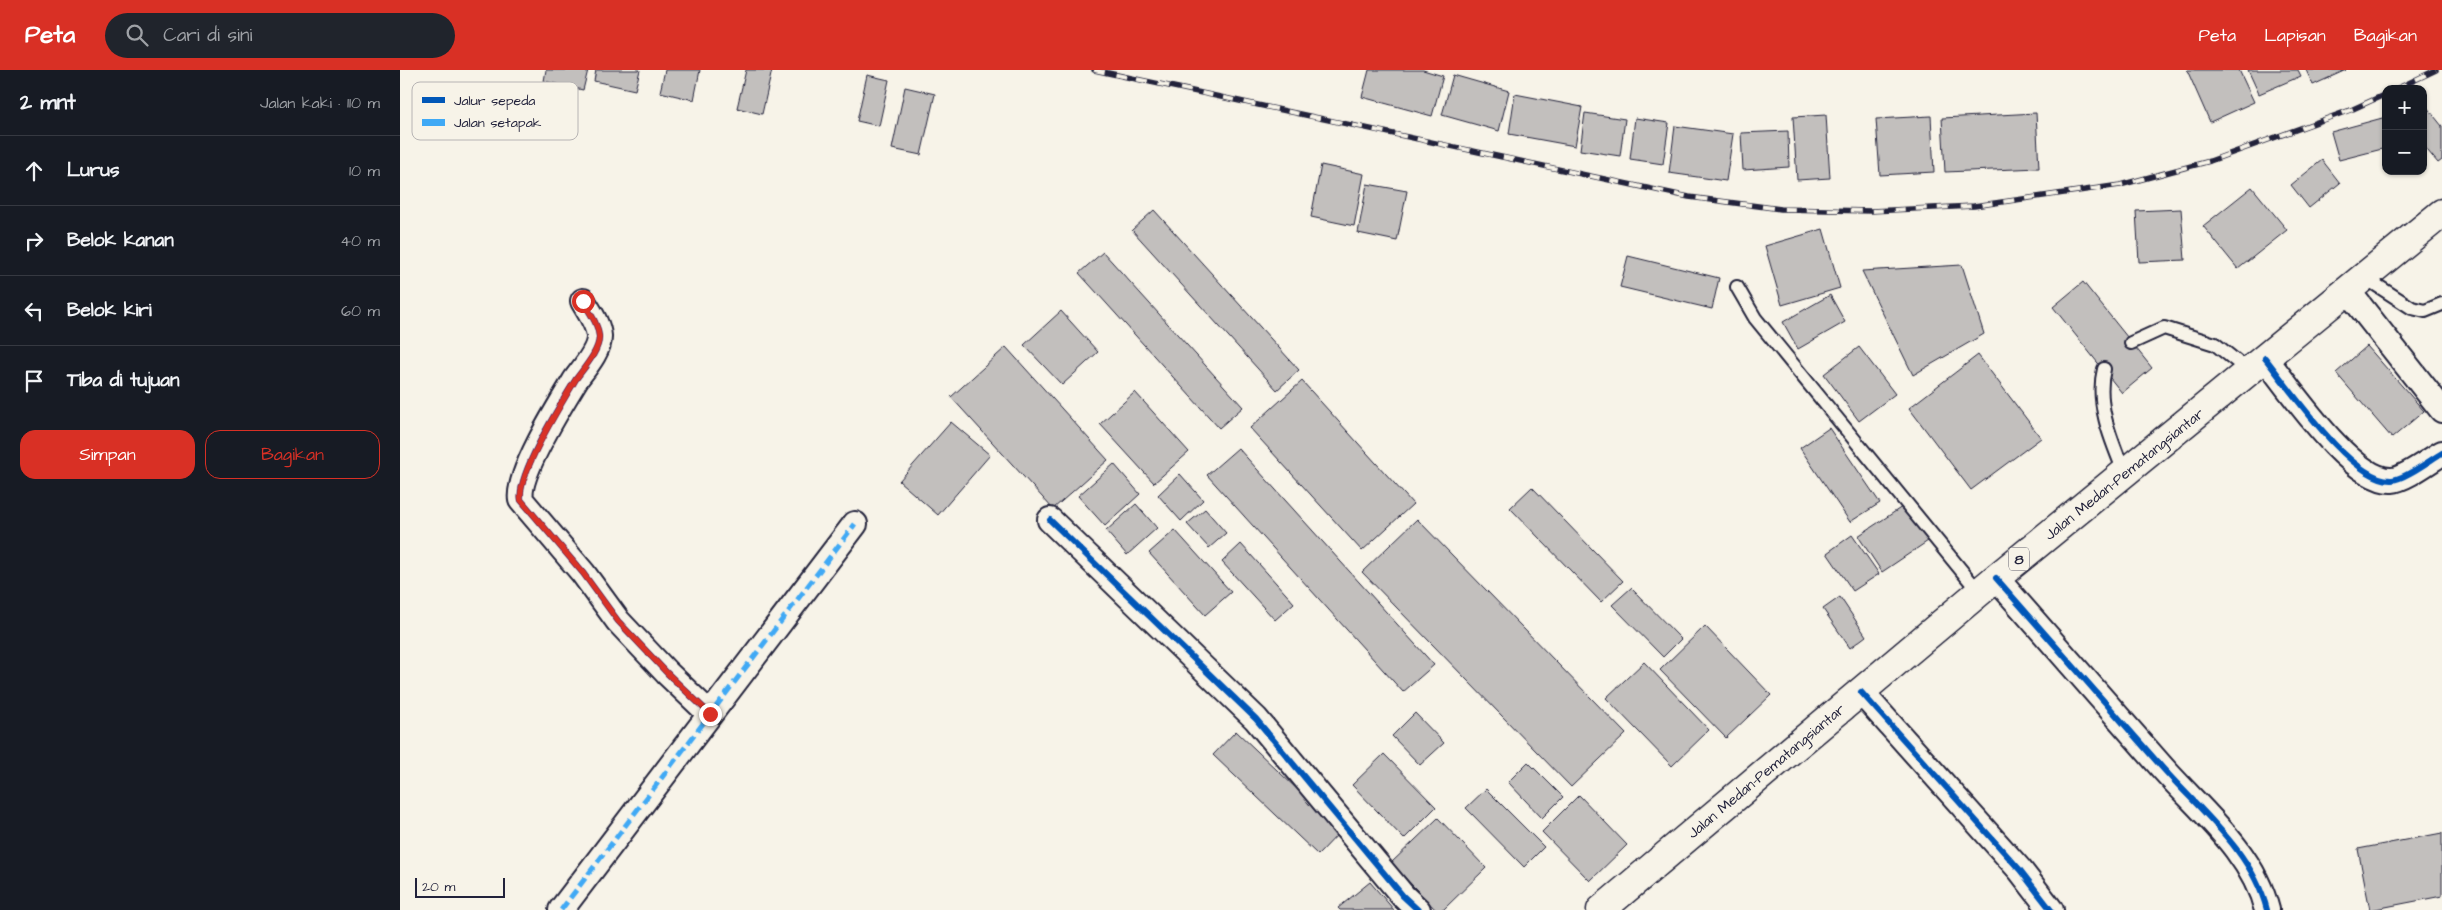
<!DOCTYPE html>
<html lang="id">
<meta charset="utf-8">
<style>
:root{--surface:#171b24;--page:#20242c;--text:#f1f3f6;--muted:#9ea1a6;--line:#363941;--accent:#d93025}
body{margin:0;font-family:"Architects Daughter",sans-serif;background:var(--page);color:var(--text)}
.controls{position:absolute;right:15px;top:15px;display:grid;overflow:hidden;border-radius:10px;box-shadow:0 1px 4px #0004}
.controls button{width:45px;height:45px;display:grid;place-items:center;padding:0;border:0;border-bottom:1px solid var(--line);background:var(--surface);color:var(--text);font:25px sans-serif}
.scale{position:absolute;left:15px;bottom:12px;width:90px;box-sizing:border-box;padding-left:5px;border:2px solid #22223b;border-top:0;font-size:14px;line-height:18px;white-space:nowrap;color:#22223b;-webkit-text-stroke:4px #f7f3e8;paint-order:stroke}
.stop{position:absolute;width:15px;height:15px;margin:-11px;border:4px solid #d93025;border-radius:50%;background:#fff}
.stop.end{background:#d93025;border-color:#fff;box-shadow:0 1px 5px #0008}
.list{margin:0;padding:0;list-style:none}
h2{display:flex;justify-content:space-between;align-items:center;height:65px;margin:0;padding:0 20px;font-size:21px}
h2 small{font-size:16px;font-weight:400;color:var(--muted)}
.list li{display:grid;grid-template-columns:32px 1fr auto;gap:15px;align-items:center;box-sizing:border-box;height:70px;padding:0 20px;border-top:1px solid var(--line)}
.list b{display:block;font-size:19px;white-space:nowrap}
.list em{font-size:16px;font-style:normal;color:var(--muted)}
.actions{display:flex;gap:10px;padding:15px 20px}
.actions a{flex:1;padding:11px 0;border:1px solid var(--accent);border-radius:15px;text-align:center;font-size:18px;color:var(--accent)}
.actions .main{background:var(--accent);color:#fff}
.icon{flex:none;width:28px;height:28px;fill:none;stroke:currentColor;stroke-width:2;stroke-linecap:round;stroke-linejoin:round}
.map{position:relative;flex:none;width:2042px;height:840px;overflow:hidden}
header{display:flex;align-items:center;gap:30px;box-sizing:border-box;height:70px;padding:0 25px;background:var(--accent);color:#fff}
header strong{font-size:24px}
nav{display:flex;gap:28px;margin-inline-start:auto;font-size:18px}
.search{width:350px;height:45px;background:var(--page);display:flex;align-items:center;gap:12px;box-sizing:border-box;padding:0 18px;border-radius:28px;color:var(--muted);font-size:19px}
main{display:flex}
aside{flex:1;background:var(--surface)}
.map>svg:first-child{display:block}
.building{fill:#c2bfbd;stroke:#22223b}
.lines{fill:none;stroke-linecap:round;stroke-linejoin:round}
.lane-casing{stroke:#22223b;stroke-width:16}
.street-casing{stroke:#22223b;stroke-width:28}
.highway-casing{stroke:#22223b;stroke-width:31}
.lane{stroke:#f7f3e8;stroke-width:12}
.street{stroke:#f7f3e8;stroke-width:24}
.highway{stroke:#f7f3e8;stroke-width:28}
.rail-casing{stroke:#22223b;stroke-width:5.5}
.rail{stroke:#f7f3e8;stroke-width:4;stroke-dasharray:11;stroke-linecap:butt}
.quiet{stroke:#3fa9f5;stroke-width:5;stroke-dasharray:10 5;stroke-linecap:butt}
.cycleway-casing{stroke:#f7f3e8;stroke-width:9}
.cycleway{stroke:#0057b8;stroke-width:6}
.route{stroke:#d93025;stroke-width:6}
.labels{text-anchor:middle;stroke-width:4;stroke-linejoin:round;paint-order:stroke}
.shield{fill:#f7f3e8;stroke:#62616f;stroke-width:1}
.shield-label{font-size:14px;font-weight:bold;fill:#22223b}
.street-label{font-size:15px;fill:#22223b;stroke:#f7f3e8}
.key{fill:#f7f3e8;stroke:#b7b4b4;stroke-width:1}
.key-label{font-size:14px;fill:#22223b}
</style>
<header>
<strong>Peta</strong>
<div class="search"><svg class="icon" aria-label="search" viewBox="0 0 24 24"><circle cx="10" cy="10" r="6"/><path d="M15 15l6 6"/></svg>Cari di sini</div>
<nav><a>Peta</a><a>Lapisan</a><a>Bagikan</a></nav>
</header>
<main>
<aside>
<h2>2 mnt<small>Jalan kaki · 110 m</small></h2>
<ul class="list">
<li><svg class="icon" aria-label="ahead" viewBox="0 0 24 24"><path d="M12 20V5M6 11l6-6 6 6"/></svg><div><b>Lurus</b></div><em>10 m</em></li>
<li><svg class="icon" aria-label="right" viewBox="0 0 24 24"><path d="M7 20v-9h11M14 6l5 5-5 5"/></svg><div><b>Belok kanan</b></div><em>40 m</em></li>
<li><svg class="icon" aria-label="left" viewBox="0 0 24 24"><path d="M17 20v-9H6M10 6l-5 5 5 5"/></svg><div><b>Belok kiri</b></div><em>60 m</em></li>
<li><svg class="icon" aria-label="arrive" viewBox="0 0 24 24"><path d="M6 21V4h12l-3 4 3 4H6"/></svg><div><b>Tiba di tujuan</b></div></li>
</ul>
<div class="actions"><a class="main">Simpan</a><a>Bagikan</a></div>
</aside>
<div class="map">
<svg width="2042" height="840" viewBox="0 0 2042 840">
<rect width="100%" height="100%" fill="#f7f3e8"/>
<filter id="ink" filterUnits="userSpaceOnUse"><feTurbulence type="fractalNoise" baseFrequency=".02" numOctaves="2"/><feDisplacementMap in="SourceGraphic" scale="10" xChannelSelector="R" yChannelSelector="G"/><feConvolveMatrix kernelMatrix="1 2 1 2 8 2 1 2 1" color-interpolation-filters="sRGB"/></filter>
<g filter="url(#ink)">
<path class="building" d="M146 0H188L183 20 144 11Z
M196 0H240L235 20 194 11Z
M265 0H300L294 30 260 22Z
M346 0H372L362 44 337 38Z
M969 0H1023L1043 6 1032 46 962 27Z
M1787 0H1839L1854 32 1810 52Z
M1848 0H1898L1901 6 1859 24Z
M1906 0H1946L1913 15Z
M467 5 489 10 479 56 457 51Z
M1053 5 1109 21 1099 61 1042 45Z
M505 17 535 24 521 85 492 79Z
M1115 24 1182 37 1175 76 1109 64Z
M2026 36 2042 56V90L2038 93 2023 75V38Z
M1185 43 1225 49 1220 86 1180 80Z
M1636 43 1639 98 1545 102 1542 48Z
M1426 45 1430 108 1397 110 1393 47Z
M1531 46 1534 102 1480 105 1476 49Z
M1986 47V78L1939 90 1931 62Z
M1235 48 1269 53 1263 94 1230 89Z
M1275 56 1333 64 1326 111 1269 103Z
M1388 61 1389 97 1343 100 1341 63Z
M1922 90 1940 113 1909 138 1891 115Z
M921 95 964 104 954 156 911 147Z
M967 114 1007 121 997 171 958 163Z
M1852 117 1887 160 1838 199 1803 156Z
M1781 139 1785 190 1739 192 1736 141Z
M754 140 899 300 877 320 732 160Z
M1423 159 1440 218 1382 235 1365 176Z
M703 182 843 337 819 358 679 203Z
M1228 186 1319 208 1312 239 1220 217Z
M1562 195 1584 264 1513 305 1462 201Z
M1683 212 1752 298 1722 323 1653 237Z
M1430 225 1445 252 1398 279 1383 252Z
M661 241 698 282 662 315 624 275Z
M1967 276 2024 341 1992 368 1936 303Z
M606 277 708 390 653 439 551 327Z
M1459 277 1495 324 1459 351 1424 304Z
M1578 285 1641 368 1571 420 1509 338Z
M902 311 1013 434 962 481 850 358Z
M735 322 789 382 754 413 700 354Z
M551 352 590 385 538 445 499 411Z
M1429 358 1480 433 1450 452 1400 378Z
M838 378 1034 595 1003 622 807 405Z
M714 394 740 424 705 456 678 426Z
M780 404 803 430 781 451 758 425Z
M1132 417 1223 511 1201 532 1110 438Z
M736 434 757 458 727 485 706 461Z
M1505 435 1528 471 1482 502 1458 466Z
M805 439 826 463 809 478 787 454Z
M1017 449 1226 664 1171 717 962 502Z
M775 460 831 522 805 545 749 483Z
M1452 465 1479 504 1453 521 1427 483Z
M841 474 894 533 875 550 822 492Z
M1231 518 1281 569 1263 587 1212 535Z
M1440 527 1466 566 1450 578 1423 539Z
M1305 556 1371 625 1326 668 1260 600Z
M1244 592 1309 660 1272 696 1206 628Z
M1015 643 1044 673 1020 695 992 666Z
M836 661 941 761 918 785 813 685Z
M984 684 1036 737 1004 769 952 715Z
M1128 692 1163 727 1142 748 1108 712Z
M1086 719 1144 777 1124 797 1066 738Z
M1179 725 1227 775 1190 811 1142 762Z
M1038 748 1086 798 1043 840H1036L991 793Z
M2042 763V826L1970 840 1958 779Z
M970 812 994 840H940L938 838Z"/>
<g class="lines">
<g class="lane-casing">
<path id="lane" d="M1964 207 2012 238 2025 241 2042 234
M1337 217 1355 248 1579 522
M1731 273 1764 258 1815 274 1850 302
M1704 299C1695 334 1712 372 1725 404"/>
</g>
<g class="street-casing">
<path id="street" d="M1948 221 2042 340
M183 231C189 242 198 253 199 266 200 280 184 298 176 309 162 332 116 405 121 430L183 503 218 551 267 603 310 644
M1865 288C1890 319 1952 412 1992 410 2005 409 2030 390 2042 383
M650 450 856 649 1003 826 1018 840
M1596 508C1650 570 1705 632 1759 694 1798 739 1852 780 1867 840
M1461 622 1620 800 1651 840
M161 840 455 454"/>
</g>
<g class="highway-casing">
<path id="highway" d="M1201 840 1596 508 2042 143"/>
</g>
<use href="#lane" class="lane"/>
<use href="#street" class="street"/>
<use href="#highway" class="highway"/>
<g class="rail-casing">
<path id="rail" d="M694 0 1289 127 1381 139 1471 141 1574 136 1720 115 1810 91 1953 39 1986 24
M1996 19 2036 0"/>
</g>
<use href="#rail" class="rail"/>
<path class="quiet" d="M161 840 455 454"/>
<g class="cycleway-casing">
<path id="cycleway" d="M183 231C189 242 198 253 199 266 200 280 184 298 176 309 162 332 116 405 121 430L183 503 218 551 267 603 310 644
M1865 288C1890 319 1952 412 1992 410 2005 409 2030 390 2042 383
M650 450 856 649 1003 826 1018 840
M1596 508C1650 570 1705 632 1759 694 1798 739 1852 780 1867 840
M1461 622 1620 800 1651 840"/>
</g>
<use href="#cycleway" class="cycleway"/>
</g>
</g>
<g class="lines" filter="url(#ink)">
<path class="route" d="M183 231C189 242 198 253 199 266 200 280 184 298 176 309 162 332 116 406 121 430L183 503 218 551 267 603 310 644"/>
</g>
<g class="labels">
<rect class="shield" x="1609" y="477.5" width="20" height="23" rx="4"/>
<g class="shield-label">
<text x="1619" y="494">8</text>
</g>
<g class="street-label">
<text transform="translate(1724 404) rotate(-39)" y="5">Jalan Medan-Pematangsiantar</text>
<text transform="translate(1366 701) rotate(-40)" y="5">Jalan Medan-Pematangsiantar</text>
</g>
</g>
<rect x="12" y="12" width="166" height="58" rx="8" class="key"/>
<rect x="22" y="27" width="23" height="6" fill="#0057b8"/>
<rect x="22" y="49" width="23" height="7" fill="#3fa9f5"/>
<g class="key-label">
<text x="54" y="35">Jalur sepeda</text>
<text x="54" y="57">Jalan setapak</text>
</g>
</svg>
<div class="controls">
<button>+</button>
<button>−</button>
</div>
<div class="scale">20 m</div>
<div class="stop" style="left:183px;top:231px"></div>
<div class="stop end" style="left:310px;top:644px"></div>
</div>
</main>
